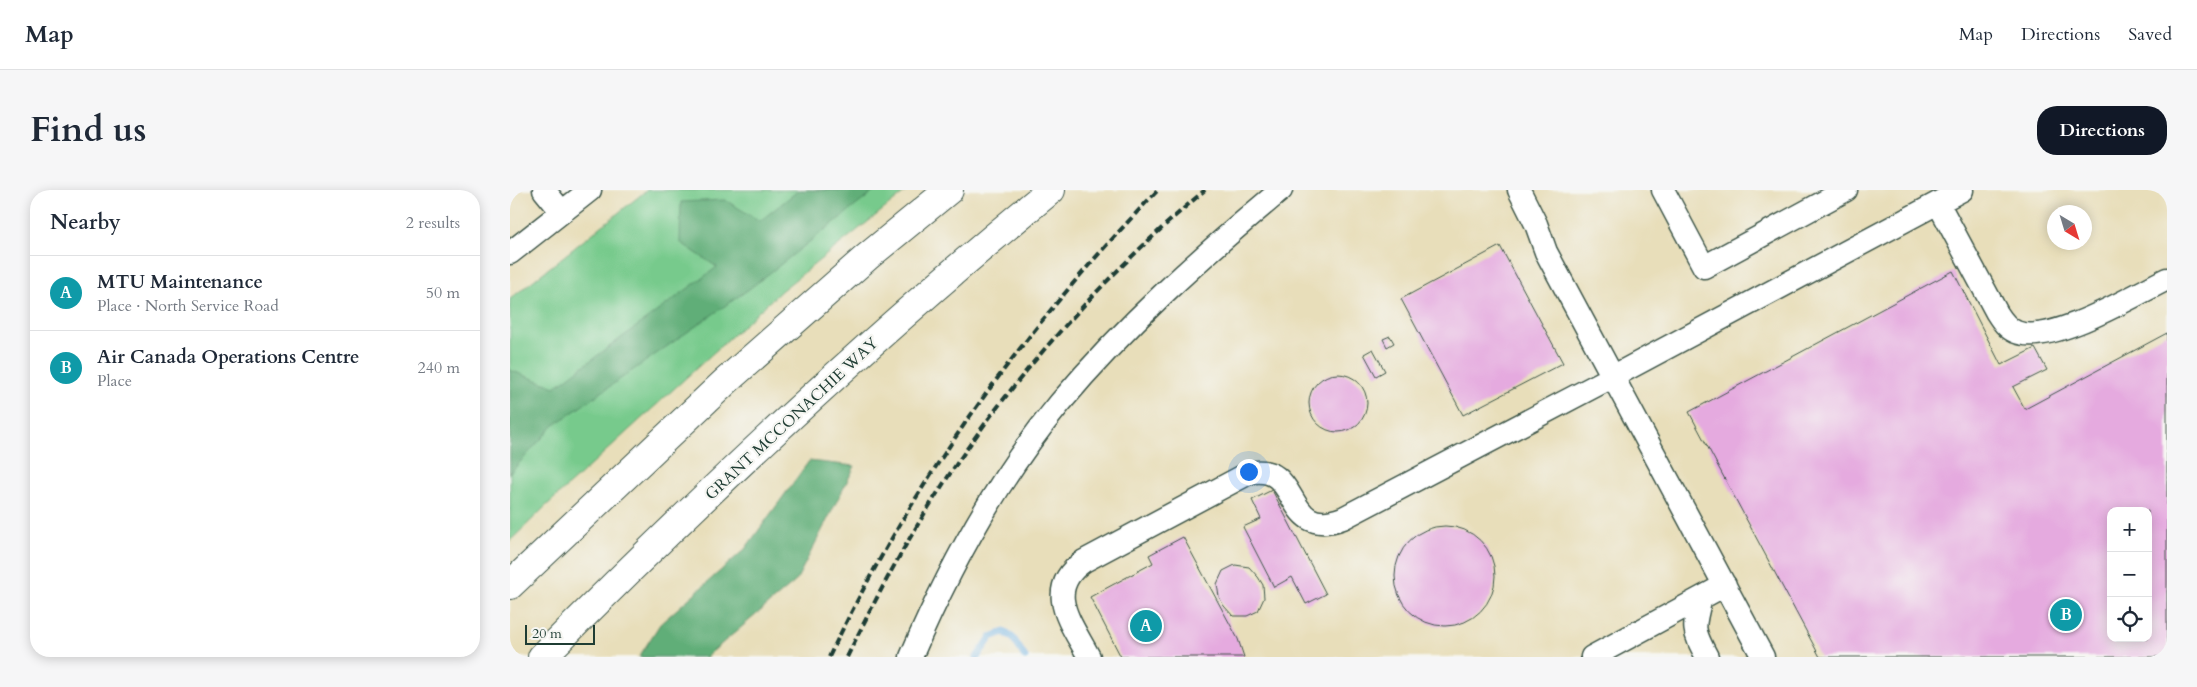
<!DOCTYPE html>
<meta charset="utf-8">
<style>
:root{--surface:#fff;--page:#f6f6f7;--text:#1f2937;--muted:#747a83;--line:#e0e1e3;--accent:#111827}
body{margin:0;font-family:Cardo,serif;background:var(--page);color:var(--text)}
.controls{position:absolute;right:15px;bottom:15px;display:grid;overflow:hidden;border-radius:10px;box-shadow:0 2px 12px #0003}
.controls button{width:45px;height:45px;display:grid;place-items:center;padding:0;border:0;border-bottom:1px solid var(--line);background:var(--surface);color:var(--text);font:25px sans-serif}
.compass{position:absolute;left:1537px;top:15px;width:45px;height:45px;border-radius:50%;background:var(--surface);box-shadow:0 2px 12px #0003;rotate:142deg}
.scale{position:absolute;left:15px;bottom:12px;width:70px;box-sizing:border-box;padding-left:5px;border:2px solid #1f3d34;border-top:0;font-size:14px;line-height:18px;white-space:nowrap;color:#1f3d34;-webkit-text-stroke:4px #f6f6f2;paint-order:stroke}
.you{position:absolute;left:738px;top:281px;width:18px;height:18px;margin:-12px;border:4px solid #fff;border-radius:50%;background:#1a73e8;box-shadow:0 0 0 8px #1a73e833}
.badge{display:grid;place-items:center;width:32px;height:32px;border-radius:50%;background:var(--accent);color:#fff;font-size:16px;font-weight:700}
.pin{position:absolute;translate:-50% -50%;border:2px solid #fff;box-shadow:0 1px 5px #0006}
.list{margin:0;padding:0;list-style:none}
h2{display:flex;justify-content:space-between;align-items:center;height:65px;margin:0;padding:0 20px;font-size:21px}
h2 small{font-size:16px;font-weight:400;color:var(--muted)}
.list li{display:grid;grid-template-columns:32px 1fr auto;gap:15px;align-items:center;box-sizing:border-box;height:75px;padding:0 20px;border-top:1px solid var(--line)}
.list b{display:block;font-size:19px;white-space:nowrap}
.list p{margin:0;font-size:16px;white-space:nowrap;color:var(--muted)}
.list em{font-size:16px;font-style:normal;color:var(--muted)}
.icon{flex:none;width:28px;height:28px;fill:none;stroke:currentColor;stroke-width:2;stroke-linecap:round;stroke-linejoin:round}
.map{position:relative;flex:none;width:1657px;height:467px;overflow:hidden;border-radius:20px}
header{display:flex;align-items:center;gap:30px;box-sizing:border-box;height:70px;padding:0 25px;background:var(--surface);border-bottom:1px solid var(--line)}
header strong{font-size:24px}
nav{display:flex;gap:28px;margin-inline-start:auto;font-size:18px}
.intro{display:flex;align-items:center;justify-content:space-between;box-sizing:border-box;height:120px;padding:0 30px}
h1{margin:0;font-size:35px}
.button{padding:12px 22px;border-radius:20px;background:var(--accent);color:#fff;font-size:18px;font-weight:700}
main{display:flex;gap:30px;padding:0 30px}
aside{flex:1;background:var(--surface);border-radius:20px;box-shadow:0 2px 12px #0003}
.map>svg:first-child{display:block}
.green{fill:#77ca8c;stroke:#4b8460}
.forest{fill:#61ae78;stroke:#407656}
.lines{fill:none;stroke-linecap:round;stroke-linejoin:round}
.stream{stroke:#6baee0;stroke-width:7}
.building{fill:#e5aadf;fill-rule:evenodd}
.minor-casing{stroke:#3d5548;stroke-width:25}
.major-casing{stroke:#3d5548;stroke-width:30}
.minor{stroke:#fff;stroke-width:22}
.major{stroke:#fff;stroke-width:28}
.rail{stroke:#1f3d34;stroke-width:4;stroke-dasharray:8 4;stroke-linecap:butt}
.labels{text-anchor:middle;stroke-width:4.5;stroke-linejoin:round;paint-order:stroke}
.street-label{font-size:16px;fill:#1f3d34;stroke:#f6f6f2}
</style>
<header>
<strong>Map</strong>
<nav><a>Map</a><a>Directions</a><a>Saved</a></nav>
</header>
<div class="intro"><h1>Find us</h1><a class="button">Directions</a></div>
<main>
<aside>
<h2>Nearby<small>2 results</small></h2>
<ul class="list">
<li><span class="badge" style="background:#0f9aa8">A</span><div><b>MTU Maintenance</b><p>Place · North Service Road</p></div><em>50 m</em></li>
<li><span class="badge" style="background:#0f9aa8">B</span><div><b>Air Canada Operations Centre</b><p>Place</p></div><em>240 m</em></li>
</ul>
</aside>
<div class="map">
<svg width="1657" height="467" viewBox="0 0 1657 467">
<rect width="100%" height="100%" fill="#f6f6f2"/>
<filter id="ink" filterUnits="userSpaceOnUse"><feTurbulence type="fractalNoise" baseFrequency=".02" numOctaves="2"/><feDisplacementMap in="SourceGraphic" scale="10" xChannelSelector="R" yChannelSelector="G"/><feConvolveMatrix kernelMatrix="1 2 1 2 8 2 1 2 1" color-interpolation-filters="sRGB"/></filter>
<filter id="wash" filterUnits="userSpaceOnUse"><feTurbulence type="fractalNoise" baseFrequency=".0096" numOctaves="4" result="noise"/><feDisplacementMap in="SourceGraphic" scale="20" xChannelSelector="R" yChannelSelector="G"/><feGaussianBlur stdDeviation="1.12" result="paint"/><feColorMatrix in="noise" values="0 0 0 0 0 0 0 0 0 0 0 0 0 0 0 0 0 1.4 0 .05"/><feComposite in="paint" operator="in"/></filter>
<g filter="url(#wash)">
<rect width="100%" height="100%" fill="#e8deba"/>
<path class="green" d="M137 0H398L272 100 36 316 0 351V109Z"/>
<path class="forest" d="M289 0H366L239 99 43 236 0 283V180L45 197 207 77 170 52 171 12 215 10 250 31Z
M299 271 345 276 286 391 196 467H129L150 434 235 359Z"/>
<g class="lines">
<path class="stream" d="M467 467 481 447 494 442 503 448 515 467"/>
</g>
<g id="blocks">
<path class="building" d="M990 56 1053 173 953 225 891 109Z
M1443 81 1491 175 1525 158 1537 180 1503 197 1515 219 1657 143V467H1310L1179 222ZM1601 321H1638V448H1601Z
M880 146 884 153 877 157 873 149Z
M863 159 875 181 866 186 854 164Z
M799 213a29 29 0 1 1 58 0a29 29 0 1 1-58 0Z
M762 300 816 404 796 414 782 387 764 397 733 337 751 329 742 310Z
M885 386a50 50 0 1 1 100 0a50 50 0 1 1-100 0Z
M673 347 728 449 734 467H611L580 407 643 373 639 365Z
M725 375 739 377 748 387 753 395 754 408 748 421 737 426H723L714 416 709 407 707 394 713 381Z"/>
</g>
</g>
<g filter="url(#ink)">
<use href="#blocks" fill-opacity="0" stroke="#3d5548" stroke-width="1"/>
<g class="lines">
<g class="minor-casing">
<path id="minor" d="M34 0 52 22
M1009 0 1026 34 1036 62 1253 467
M1153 0 1194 77 1336 0
M1428 13 1487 123C1492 131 1497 138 1506 142 1541 156 1624 105 1657 89
M0 63 80 0
M1191 408C1183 438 1182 439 1197 467
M401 467C439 378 488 288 550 213 616 134 692 66 771 0
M579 467C562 434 532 400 574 371L739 283C793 271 771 351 833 328L1102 187 1452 0
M1082 467 1215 395"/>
</g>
<g class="major-casing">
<path id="major" d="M0 395 215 192 357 67 439 0
M32 467C194 304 362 146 541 0"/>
</g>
<use href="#minor" class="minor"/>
<use href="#major" class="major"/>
<path class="rail" d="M319 467C404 290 512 141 648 0
M337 467C362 416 388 366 418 318 492 198 588 91 695 0"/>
</g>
</g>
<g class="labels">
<g class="street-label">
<text transform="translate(281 228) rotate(-43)" y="6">GRANT MCCONACHIE WAY</text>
</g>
</g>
</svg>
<div class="controls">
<button>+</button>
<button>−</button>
<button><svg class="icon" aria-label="locate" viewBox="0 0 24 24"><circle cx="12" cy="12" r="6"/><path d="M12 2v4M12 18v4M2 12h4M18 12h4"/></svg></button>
</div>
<svg class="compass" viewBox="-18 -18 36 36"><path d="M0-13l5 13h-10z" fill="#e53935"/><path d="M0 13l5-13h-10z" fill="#747a83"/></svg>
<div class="scale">20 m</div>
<div class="you"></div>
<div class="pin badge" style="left:636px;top:436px;background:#0f9aa8">A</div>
<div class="pin badge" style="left:1556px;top:425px;background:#0f9aa8">B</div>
</div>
</main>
